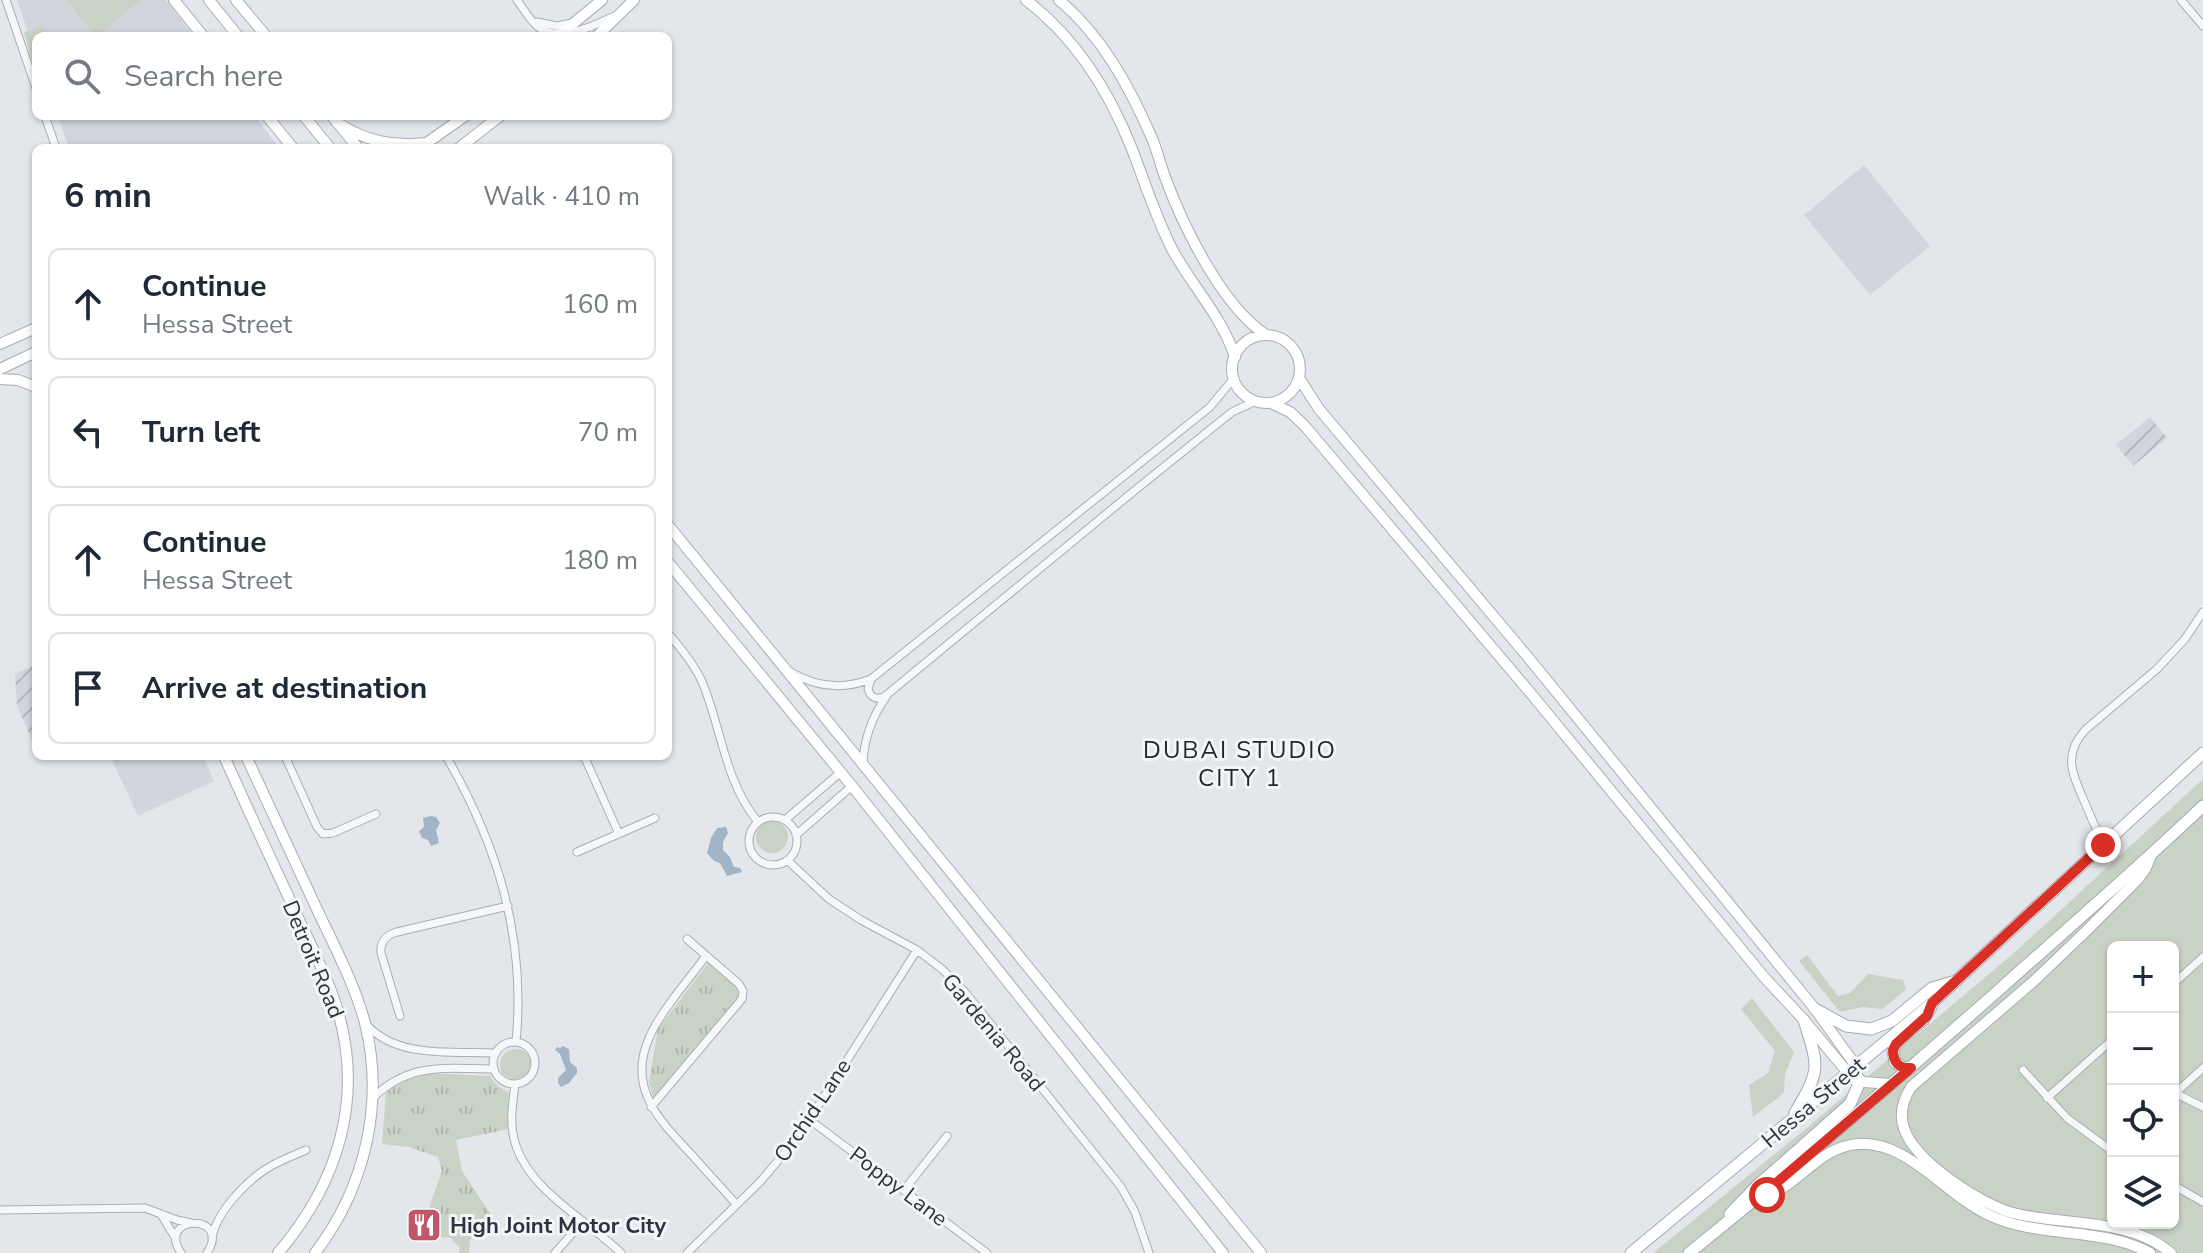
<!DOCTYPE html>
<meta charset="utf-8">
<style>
:root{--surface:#fff;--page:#f2f2f3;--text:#1f2937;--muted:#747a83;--line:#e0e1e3}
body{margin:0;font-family:"Nunito Sans",sans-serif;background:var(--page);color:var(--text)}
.controls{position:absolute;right:24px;bottom:24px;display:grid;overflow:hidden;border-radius:12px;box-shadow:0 2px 6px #0004}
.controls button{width:72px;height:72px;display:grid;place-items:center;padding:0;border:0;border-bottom:2px solid var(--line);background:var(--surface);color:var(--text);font:40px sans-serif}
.stop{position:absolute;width:24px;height:24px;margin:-18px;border:6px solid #d93025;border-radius:50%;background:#fff}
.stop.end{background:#d93025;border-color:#fff;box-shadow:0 2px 8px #0008}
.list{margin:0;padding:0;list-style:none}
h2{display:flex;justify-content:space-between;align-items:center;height:104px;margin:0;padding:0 32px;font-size:34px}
h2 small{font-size:26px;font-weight:400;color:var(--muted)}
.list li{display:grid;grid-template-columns:52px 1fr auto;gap:24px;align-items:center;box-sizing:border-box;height:112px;margin:0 16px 16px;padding:0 16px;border:2px solid var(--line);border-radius:12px}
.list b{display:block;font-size:30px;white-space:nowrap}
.list p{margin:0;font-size:26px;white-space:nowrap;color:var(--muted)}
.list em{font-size:26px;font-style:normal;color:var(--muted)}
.icon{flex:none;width:44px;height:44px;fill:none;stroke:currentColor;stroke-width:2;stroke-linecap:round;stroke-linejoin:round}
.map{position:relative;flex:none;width:2203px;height:1253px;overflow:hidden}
.search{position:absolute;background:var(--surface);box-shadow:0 2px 6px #0004;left:32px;top:32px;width:640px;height:88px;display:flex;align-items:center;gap:20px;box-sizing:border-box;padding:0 28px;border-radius:12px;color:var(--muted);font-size:30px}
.panel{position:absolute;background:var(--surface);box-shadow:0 2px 6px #0004;left:32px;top:144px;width:640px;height:616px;border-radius:12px}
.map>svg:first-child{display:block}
.built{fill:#d2d5dc}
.industrial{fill:url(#industrial-furrows)}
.green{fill:#c9d3c5;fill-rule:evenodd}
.park{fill:url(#park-tufts)}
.water{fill:#a2b5c6}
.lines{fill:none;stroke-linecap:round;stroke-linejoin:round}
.street-casing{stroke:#a9adb4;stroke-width:9}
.secondary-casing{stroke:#a9adb4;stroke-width:12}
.primary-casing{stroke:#a4abb5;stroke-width:13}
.street{stroke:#f6f7f9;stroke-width:7}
.secondary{stroke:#fff;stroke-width:10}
.primary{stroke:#fff;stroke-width:11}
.route{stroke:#d93025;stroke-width:10}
.labels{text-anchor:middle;stroke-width:6;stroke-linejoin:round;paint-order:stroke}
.street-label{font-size:22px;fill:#2d3441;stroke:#f3f5f7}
.poi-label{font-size:22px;font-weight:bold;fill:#2d3441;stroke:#f3f5f7;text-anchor:start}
.neighbourhood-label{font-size:24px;letter-spacing:2px;fill:#1f2632;stroke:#f3f5f7}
</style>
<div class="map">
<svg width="2203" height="1253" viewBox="0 0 2203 1253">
<defs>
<pattern id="industrial-furrows" width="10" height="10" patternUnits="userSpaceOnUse" patternTransform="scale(2)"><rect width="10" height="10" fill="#d2d5dc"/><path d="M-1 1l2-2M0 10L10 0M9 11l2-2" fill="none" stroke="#b5b7be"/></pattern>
<pattern id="park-tufts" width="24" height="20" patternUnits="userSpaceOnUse" patternTransform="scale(2)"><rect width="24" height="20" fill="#c9d3c5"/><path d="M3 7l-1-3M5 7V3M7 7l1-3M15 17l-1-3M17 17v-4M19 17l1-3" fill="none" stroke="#adb6aa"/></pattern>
</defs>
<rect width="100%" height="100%" fill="#e3e6ea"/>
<path class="built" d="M17 0H166L194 36H36V55Z
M58 116H255L279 148H69Z
M1864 165 1930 246 1870 295 1804 215Z
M110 756H203L214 781 138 816Z"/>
<path class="industrial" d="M2150 417 2167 438 2133 466 2116 445Z
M36 664V749L17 706 15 674Z"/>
<path class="green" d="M66 0H141L97 36H95Z
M43 26 46 36H36V64H33L24 32Z
M2203 779V1253H1653L1803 1131 2014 953ZM2113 947H2173V1223H2113Z
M756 837a16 16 0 1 1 32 0a16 16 0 1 1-32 0Z
M1807 955 1838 996 1850 993 1868 974 1903 980 1906 990 1882 1009 1863 1007 1840 1012 1799 961Z
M1752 998 1794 1052 1785 1074 1784 1093 1753 1117 1749 1085 1768 1073 1775 1051 1741 1009Z
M500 1065a16 16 0 1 1 32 0a16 16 0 1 1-32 0Z"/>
<path class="park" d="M708 963 738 988V998L654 1100 649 1082 658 1029Z
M424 1073 490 1076C495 1084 500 1089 509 1092L507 1118 509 1129 456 1140 462 1171 495 1221 470 1240 469 1253H459L460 1248 451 1238 430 1236V1205L442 1171 438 1157 409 1147 382 1144 386 1093 401 1081Z"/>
<path class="water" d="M431 816 436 817 440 823 436 830 439 843 431 846 428 840 422 838 419 831 424 827 423 818Z
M726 827 728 833 723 842V850L730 857 734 867 740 868 742 872 727 876 720 863 714 861 707 853 711 838 717 828Z
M563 1046 569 1049 570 1062 577 1068V1073L569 1083 561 1087 558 1083V1078L566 1070 560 1054 555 1050 557 1047 560 1048Z"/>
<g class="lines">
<g class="street-casing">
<path id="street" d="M6 0 36 88
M517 0C523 8 529 19 537 26 557 43 592 27 612 17
M2181 0 2203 26
M537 22 557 26 572 23
M45 116 56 148
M1234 378 1210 407 871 679 868 689C870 697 876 700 884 697L1134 491 1232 412 1256 401
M668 633C681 649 695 665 703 684 722 731 725 782 758 822
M789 671C815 687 843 690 871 679
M285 756 317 827 323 834 333 833 376 814
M446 756C498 846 526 937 516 1042
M584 756 619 834
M863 763C864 739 872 717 886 697
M749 841a24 24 0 1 1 48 0a24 24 0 1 1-48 0Z
M785 820 841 772
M796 835 852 786
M2103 845C2097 831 2091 817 2085 803 2073 775 2062 756 2085 730L2157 669 2185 639 2203 612
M577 852 655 818
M787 860 829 899 861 920 917 950 942 969 965 992 1121 1187 1135 1212 1149 1253
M706 956C689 979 661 1011 650 1036 626 1087 659 1120 691 1154 706 1171 721 1187 736 1204
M2173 984 2203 957
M400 1016 381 953C380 942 386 935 397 932L508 906
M366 1024C396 1059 453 1051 496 1053
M493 1063a21 21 0 1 1 42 0a21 21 0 1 1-42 0Z
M2023 1070 2067 1118 2113 1152
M515 1084C513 1101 510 1118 513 1134 522 1187 585 1218 621 1253
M2175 1093 2203 1107
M2173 1095 2203 1068
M373 1098C410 1061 447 1069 494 1069
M2047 1098 2113 1039
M651 1107 742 999 743 991 739 984 687 939
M810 1120 987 1253
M2173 1185 2203 1202
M904 1190 947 1136
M0 1210 145 1208 177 1220 191 1223
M162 1216 176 1239
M212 1238C216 1212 248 1179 271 1166 282 1160 294 1155 306 1150
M181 1253C155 1214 233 1213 207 1253
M555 1253 583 1221
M687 1253 760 1182 799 1136 917 950"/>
</g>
<g class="secondary-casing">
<path id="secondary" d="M174 0 203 36
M209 0 238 36
M236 0 266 36
M1026 0C1076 38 1109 91 1132 149 1145 183 1156 218 1173 251 1193 287 1222 317 1235 357
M1059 0C1102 36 1129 86 1151 136 1157 149 1160 164 1165 177 1183 226 1222 306 1266 335
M558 36 602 0
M597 36 634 0
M267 116 293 148
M304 116 330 148
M332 116 358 148
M336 122C365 141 393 147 427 143
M421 147 465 116
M459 148 500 116
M1232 369a34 34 0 1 1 68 0a34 34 0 1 1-68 0Z
M0 344 36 328
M0 369 36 352
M1299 378 1319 409 1527 656 1815 1009 1856 1066
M0 379 18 380 36 387
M1271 403 1290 412 1304 425 1533 696 1764 977 1804 1020 1848 1073 1864 1082 1891 1084
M668 525 1261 1253
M668 562 852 786 1223 1253
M224 756C247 808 271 859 295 911 309 942 326 973 336 1005 365 1096 339 1182 278 1253
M246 756C269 806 292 856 315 905 333 944 354 982 365 1023 385 1103 365 1188 315 1253
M2151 855 2146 868 2138 879 2081 936 2035 980 1911 1087C1903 1100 1899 1114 1904 1128 1914 1161 1980 1204 2013 1213 2064 1226 2128 1217 2171 1253
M1761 1196C1796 1191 1815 1148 1857 1144 1908 1140 1944 1194 1989 1215 2039 1239 2100 1226 2150 1253"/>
</g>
<g class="primary-casing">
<path id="primary" d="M1815 1009 1846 1026 1871 1029 1892 1021 1932 988 1956 981
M1911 1068 1902 1067 1895 1062 1893 1050 1896 1044 1923 1020 1931 1007
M1795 1113C1821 1069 1819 1068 1804 1020
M1730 1214 1757 1186 1850 1104 1858 1086 1856 1066
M1631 1253 1932 1003 2203 753
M1689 1253C1795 1168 1898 1079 2000 989 2068 928 2137 869 2203 806"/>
</g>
<use href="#street" class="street"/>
<use href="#secondary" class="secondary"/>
<use href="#primary" class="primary"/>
</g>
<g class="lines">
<path class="route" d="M1767 1195 1761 1196 1911 1068C1899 1069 1893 1062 1893 1050L1896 1044 1927 1016 1932 1003 2103 845"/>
</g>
<defs>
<g id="restaurant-square" transform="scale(1.8)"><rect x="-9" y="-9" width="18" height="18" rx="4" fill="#c25669" stroke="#f3f5f7"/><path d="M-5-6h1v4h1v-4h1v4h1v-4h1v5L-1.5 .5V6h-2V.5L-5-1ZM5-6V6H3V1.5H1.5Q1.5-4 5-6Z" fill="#fff"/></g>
</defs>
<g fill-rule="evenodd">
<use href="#restaurant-square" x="424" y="1225"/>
</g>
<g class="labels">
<g class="street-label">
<text transform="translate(314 959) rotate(67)" y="8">Detroit Road</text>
<text transform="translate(994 1032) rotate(50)" y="8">Gardenia Road</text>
<text transform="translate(1813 1102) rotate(-40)" y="8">Hessa Street</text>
<text transform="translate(812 1110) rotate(-56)" y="8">Orchid Lane</text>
<text transform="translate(899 1186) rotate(37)" y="8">Poppy Lane</text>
</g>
<g class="poi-label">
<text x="450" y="1233">High Joint Motor City</text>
</g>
<g class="neighbourhood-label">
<text x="1240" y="758">DUBAI STUDIO<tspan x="1240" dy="28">CITY 1</tspan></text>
</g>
</g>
</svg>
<div class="controls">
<button>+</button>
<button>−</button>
<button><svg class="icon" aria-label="locate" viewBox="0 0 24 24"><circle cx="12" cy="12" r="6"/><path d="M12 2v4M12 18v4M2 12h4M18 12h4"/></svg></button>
<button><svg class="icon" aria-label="layers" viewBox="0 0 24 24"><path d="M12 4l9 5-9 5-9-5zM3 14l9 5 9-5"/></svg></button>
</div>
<div class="stop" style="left:1767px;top:1195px"></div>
<div class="stop end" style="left:2103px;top:845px"></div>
<div class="search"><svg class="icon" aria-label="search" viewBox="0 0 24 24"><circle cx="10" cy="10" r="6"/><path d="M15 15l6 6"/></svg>Search here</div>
<section class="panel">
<h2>6 min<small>Walk · 410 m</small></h2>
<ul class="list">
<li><svg class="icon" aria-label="ahead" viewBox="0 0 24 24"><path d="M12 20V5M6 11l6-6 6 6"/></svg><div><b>Continue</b><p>Hessa Street</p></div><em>160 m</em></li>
<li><svg class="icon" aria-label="left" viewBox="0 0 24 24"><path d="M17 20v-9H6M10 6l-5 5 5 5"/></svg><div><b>Turn left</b></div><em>70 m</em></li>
<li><svg class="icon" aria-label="ahead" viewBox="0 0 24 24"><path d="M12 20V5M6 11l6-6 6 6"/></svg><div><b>Continue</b><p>Hessa Street</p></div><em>180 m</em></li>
<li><svg class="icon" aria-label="arrive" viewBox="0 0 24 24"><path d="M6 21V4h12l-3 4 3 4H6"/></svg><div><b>Arrive at destination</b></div></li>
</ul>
</section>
</div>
